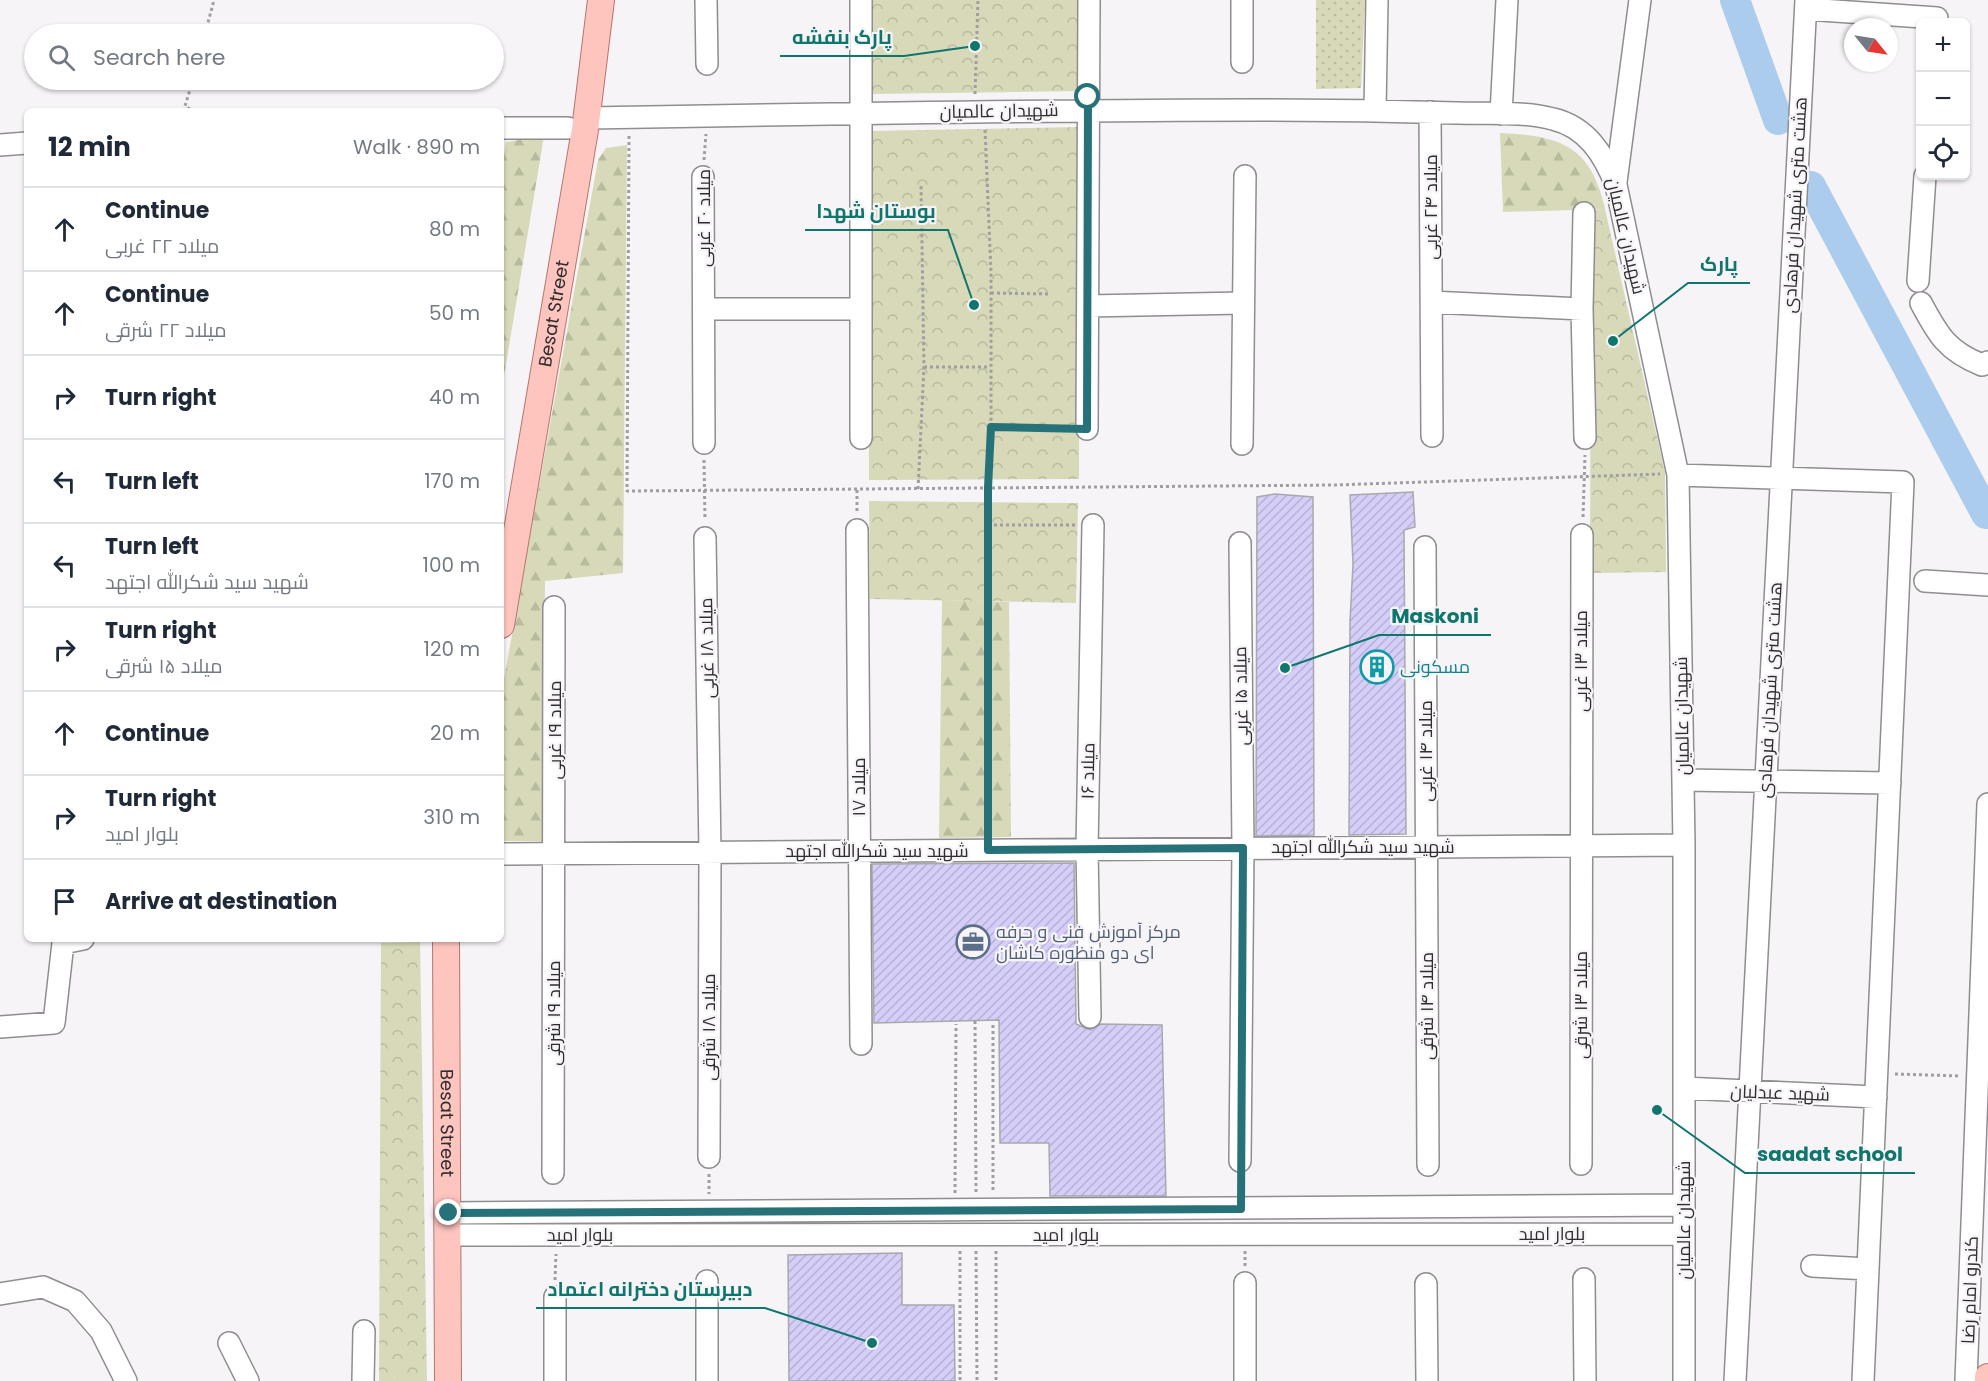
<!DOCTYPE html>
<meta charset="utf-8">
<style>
:root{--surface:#fff;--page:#f6f6f7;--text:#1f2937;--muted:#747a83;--line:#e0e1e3}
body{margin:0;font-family:Poppins,Cairo,sans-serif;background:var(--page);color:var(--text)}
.controls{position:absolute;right:18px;top:18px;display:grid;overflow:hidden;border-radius:9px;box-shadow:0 2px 4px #0004}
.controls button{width:54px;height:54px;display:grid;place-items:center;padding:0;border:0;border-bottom:2px solid var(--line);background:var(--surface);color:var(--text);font:30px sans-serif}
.compass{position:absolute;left:1844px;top:18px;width:54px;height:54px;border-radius:50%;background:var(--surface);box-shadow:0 2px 4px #0004;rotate:120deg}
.stop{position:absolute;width:18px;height:18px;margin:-14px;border:4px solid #277178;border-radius:50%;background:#fff}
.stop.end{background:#277178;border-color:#fff;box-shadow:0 2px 6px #0008}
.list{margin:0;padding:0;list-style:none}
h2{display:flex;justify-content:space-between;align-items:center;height:78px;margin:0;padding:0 24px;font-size:26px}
h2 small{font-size:20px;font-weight:400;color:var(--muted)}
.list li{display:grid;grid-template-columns:39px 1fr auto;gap:18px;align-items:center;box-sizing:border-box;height:84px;padding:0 24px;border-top:2px solid var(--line)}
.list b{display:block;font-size:22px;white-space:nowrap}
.list p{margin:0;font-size:20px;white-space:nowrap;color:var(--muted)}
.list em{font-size:20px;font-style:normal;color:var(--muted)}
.icon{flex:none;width:33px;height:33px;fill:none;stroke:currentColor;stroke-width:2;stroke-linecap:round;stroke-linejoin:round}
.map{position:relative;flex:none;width:1988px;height:1381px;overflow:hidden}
.search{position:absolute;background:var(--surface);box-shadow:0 2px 4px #0004;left:24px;top:24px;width:480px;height:66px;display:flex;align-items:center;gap:15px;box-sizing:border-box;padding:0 21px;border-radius:33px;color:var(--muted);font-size:22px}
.panel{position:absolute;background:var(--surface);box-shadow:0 2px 4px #0004;left:24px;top:108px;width:480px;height:834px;border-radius:9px}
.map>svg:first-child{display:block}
.grass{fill:url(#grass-dots)}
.forest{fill:url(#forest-firs)}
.park{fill:url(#park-crowns)}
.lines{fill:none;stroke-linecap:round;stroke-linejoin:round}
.river{stroke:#abcced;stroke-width:30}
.building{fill:url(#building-hatch);stroke:#a9a8ac;stroke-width:1.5}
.minor-casing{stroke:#8f8d8f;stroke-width:24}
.major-casing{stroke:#b57570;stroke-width:28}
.path{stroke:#a09ea0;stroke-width:3;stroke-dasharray:3 3;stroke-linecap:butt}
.minor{stroke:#fff;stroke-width:21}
.major{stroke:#fec4be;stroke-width:26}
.route{stroke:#277178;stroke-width:8}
.labels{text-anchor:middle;stroke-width:4.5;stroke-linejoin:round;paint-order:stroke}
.street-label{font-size:18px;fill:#2e2d2f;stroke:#f7f4f7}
.culture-label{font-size:18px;fill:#0d838f;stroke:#f7f4f7;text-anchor:start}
.service-label{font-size:18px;fill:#4e5e75;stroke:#f7f4f7;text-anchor:start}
.leader{fill:none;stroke:#0f766e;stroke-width:2}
.callout-dot{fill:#0f766e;stroke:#f7f4f7;stroke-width:2}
.callout-label{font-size:20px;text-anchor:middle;font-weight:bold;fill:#0f766e;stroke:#f7f4f7;stroke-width:4.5;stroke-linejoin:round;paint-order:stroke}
</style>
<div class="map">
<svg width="1988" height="1381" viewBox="0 0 1988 1381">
<defs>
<pattern id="grass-dots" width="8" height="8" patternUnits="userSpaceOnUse" patternTransform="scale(1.5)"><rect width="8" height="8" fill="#d7d9b9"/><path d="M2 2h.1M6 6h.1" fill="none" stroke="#b9bb9f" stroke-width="1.8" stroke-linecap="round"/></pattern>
<pattern id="forest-firs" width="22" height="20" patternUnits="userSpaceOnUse" patternTransform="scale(1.5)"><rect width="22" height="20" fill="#d7d9b9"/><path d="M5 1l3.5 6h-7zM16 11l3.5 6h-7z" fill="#b9bb9f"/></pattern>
<pattern id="park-crowns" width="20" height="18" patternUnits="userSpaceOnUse" patternTransform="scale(1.5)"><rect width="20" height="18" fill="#d7d9b9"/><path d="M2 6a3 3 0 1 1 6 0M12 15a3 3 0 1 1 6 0" fill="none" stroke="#b9bb9f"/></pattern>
<pattern id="building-hatch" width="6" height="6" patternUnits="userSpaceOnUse" patternTransform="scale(1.5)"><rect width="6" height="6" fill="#d4cef8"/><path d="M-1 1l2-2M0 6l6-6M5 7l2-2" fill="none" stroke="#b6b1d5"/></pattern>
</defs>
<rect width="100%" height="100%" fill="#f7f4f7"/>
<path class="grass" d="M1316 0H1365L1361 88 1316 89Z"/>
<path class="forest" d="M1500 133C1560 136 1591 145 1605 209L1503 212Z
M544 136 501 394V172L506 142Z
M627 145 623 573 545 581 543 841H501V695L598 160 606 148Z
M942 600 1009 602 1011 837 939 838Z"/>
<path class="park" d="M871 0H1079L1080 91 870 94Z
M1080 127 1079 479 869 480 868 131Z
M1605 209 1665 472 1666 572 1590 573 1591 210Z
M869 501 1078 503 1076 603 870 599Z
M420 942 427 1381H379L381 943Z"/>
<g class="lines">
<path class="river" d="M1735 0 1778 120
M1811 186 1986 514"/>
</g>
<path class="building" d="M1413 492 1415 527 1404 530 1406 834 1349 835 1350 621 1353 564 1350 495Z
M1275 494 1313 497 1314 835 1256 836 1257 497Z
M1074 863 1076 1024 1090 1030 1101 1024 1162 1025 1166 1196H1050L1049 1143H1000L999 1020 874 1023 872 864Z
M902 1253V1305H954L955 1381H789L788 1255Z"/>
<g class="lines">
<g class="minor-casing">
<path id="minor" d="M706 0 707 64
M1806 9 1937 18
M1242 62V0
M1375 110 1377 0
M1430 112 1432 436
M1501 114 1507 0
M587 118C811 114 1035 110 1259 110 1325 110 1391 111 1457 113 1488 114 1523 111 1553 119 1587 127 1604 155 1616 185L1678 475 1684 845V1381
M501 128H568
M0 145 27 143
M703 177 704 443
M1616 182 1640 0
M1584 213 1582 309 1585 438
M1918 281 1925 176
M1431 302 1582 309
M1921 303C1938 335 1947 351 1982 365L1988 362
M1088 306 1243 303
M704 309H861
M1087 429 1089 0
M861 438V0
M1242 444 1245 176
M1678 475 1903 482 1863 1381
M857 530 861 1044
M705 538 710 852 709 1157
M1240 543 1243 848 1240 1161
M1425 547 1428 1165
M1925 581 1988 585
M1684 780 1890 783
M501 854 1684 845
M1090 1017 1087 849 1093 525
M0 1027 54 1023 63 943 83 939
M1684 1088 1876 1097
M1581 1164 1582 535
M553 1173 554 607
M449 1213 1684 1205
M449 1235 1684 1234
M1812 1266 1868 1269
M1584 1279 1585 1381
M707 1281V1381
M1245 1283V1381
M1426 1284 1427 1381
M0 1294 43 1287 75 1301 101 1331 126 1381
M555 1297V1381
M229 1343 248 1381
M363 1381 364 1331
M1735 1381 1806 0
M1966 1381 1988 804"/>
</g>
<g class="major-casing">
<g id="major">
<path id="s1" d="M501 625 585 130 601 0"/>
<path id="s2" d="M446 939 448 1381"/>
<path d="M1988 1381V1377"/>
</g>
</g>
<path class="path" d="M205 34 214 0
M193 80 185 106 193 111
M975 94 978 0
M985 130 991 272V427L988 488V831
M629 136 627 491 1335 485 1660 474
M704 160 706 134
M991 293 1050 294
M924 367H990
M991 427 1070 428
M704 460 705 520
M918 489 924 367 921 184
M857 490V513
M1583 517 1585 455
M988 525H1076
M975 1021 976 1193
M993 1025V1191
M1895 1074 1961 1076
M709 1174V1194
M955 1193 956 1024
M960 1251V1381
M976 1251 977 1381
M996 1251V1381
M1245 1251V1266
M555 1280 556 1254"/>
<use href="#minor" class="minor"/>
<use href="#major" class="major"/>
</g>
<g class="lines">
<path class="route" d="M449 1213 1241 1209 1243 848 988 850V488L991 427 1087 429 1088 97"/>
</g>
<defs>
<g id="building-ring" transform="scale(1.725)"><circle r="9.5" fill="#f7f4f7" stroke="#0f9aa8" stroke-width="1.5"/><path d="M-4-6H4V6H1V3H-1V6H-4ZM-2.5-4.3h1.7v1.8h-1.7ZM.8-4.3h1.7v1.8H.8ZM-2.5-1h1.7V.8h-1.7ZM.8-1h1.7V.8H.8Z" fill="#0f9aa8"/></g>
<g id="office-ring" transform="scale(1.725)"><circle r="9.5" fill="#f7f4f7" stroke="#5c6f8a" stroke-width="1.5"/><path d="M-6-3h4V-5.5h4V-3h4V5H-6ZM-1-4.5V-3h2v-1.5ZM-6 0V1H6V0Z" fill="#5c6f8a"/></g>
</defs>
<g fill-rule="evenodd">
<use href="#building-ring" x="1377" y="667"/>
<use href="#office-ring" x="973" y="942"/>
</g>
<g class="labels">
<g class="street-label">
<text transform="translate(999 111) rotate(-1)" y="6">شهیدان عالمیان</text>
<text transform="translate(1795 205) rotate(-87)" y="6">هشت متری شهیدان فرهادی</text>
<text transform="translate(1431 207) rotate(-90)" y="6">میلاد ۲۴ غربی</text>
<text transform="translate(704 218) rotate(-90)" y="6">میلاد ۲۰ غربی</text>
<text transform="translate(1626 236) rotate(77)" y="6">شهیدان عالمیان</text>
<text dy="6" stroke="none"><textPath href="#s1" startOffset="316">Besat Street</textPath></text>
<text transform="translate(707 648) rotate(-91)" y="6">میلاد ۱۸ غربی</text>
<text transform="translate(1581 661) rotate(-90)" y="6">میلاد ۱۳ غربی</text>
<text transform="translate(1770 690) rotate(-87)" y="6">هشت متری شهیدان فرهادی</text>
<text transform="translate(1241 696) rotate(-91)" y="6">میلاد ۱۵ غربی</text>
<text transform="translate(1682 716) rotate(-91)" y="6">شهیدان عالمیان</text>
<text transform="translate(555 730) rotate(-90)" y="6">میلاد ۱۹ غربی</text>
<text transform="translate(1426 751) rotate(-90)" y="6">میلاد ۱۴ غربی</text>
<text transform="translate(1088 771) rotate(-89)" y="6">میلاد ۱۶</text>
<text transform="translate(859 787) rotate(-90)" y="6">میلاد ۱۷</text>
<text x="1363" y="853">شهید سید شکرالله اجتهد</text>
<text x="877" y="857">شهید سید شکرالله اجتهد</text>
<text transform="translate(1581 1005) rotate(-90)" y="6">میلاد ۱۳ شرقی</text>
<text transform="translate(1427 1006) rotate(-90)" y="6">میلاد ۱۴ شرقی</text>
<text transform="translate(554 1013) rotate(-90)" y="6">میلاد ۱۹ شرقی</text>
<text transform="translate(709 1027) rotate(-90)" y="6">میلاد ۱۸ شرقی</text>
<text transform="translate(1780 1093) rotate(2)" y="6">شهید عبدلیان</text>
<text dy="6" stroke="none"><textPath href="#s2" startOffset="184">Besat Street</textPath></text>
<text transform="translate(1684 1220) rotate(-90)" y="6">شهیدان عالمیان</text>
<text x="1552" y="1240">بلوار امید</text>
<text x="580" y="1241">بلوار امید</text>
<text x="1066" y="1241">بلوار امید</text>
<text transform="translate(1970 1290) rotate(-88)" y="6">کندرو امام رضا</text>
</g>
<g class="culture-label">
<text x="1400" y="673">مسکونی</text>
</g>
<g class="service-label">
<text x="996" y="938">مرکز آموزش فنی و حرفه<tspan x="996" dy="21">ای دو منظوره کاشان</tspan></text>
</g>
</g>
<path class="leader" d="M975 46L904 56H780M974 305L948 230H805M1613 341L1688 283H1750M1285 668L1379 635H1491M1657 1110L1745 1173H1915M872 1343L765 1308H536"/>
<g class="callout-dot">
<circle cx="975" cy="46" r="6"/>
<circle cx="974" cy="305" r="6"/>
<circle cx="1613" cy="341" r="6"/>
<circle cx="1285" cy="668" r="6"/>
<circle cx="1657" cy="1110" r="6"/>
<circle cx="872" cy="1343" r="6"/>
</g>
<g class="callout-label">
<text x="842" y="44">پارک بنفشه</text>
<text x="876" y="218">بوستان شهدا</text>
<text x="1719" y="271">پارک</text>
<text x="1435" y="623">Maskoni</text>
<text x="1830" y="1161">saadat school</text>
<text x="650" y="1296">دبیرستان دخترانه اعتماد</text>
</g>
</svg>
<div class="controls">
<button>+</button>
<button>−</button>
<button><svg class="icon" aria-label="locate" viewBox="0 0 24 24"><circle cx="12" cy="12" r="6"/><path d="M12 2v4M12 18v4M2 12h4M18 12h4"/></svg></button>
</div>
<svg class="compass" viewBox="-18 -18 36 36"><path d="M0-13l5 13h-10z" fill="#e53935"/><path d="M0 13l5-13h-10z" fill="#747a83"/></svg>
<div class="stop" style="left:1088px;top:97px"></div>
<div class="stop end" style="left:449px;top:1213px"></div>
<div class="search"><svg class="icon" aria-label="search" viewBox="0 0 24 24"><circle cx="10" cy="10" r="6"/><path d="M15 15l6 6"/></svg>Search here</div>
<section class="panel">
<h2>12 min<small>Walk · 890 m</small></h2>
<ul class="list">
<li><svg class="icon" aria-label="ahead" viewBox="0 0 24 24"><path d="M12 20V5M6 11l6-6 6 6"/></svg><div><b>Continue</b><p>میلاد ۲۲ غربی</p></div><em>80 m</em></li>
<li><svg class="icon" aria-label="ahead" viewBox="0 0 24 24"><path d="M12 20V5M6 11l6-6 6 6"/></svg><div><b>Continue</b><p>میلاد ۲۲ شرقی</p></div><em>50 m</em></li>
<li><svg class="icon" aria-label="right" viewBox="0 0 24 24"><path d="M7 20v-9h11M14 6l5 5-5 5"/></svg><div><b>Turn right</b></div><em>40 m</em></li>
<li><svg class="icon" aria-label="left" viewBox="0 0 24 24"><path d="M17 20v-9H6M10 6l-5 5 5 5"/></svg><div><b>Turn left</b></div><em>170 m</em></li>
<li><svg class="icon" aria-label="left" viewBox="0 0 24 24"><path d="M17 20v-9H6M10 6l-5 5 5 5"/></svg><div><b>Turn left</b><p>شهید سید شکرالله اجتهد</p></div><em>100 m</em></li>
<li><svg class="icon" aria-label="right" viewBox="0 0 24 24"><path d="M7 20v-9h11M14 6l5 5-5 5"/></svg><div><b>Turn right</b><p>میلاد ۱۵ شرقی</p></div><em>120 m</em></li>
<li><svg class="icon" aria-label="ahead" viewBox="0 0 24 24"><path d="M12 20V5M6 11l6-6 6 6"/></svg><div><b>Continue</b></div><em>20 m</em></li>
<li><svg class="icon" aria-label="right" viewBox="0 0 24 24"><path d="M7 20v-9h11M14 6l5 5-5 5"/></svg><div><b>Turn right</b><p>بلوار امید</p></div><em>310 m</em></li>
<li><svg class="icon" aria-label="arrive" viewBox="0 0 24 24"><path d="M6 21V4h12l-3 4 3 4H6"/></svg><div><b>Arrive at destination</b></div></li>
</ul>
</section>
</div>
